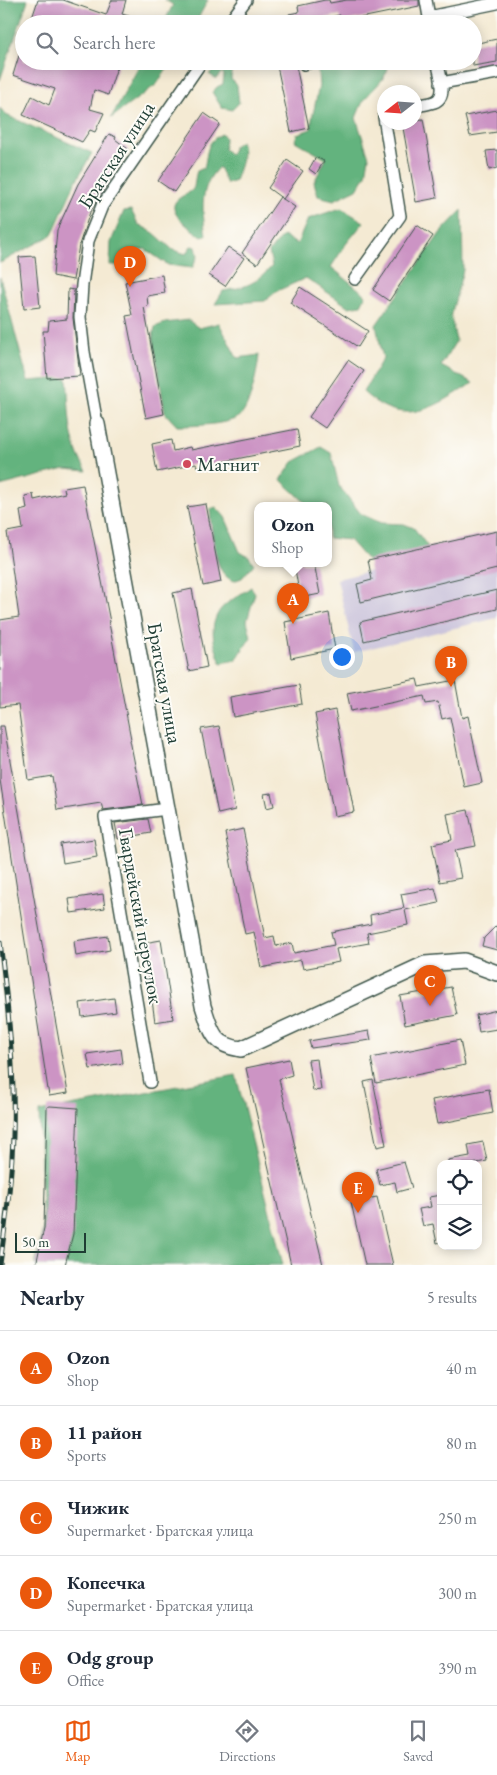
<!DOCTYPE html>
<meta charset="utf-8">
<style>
:root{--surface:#fff;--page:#f6f6f7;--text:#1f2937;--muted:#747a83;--line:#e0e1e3;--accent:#ea580c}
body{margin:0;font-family:"EB Garamond",serif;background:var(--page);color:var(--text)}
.controls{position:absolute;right:15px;bottom:15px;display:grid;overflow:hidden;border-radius:10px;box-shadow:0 2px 12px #0003}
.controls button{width:45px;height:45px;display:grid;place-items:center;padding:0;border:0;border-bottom:1px solid var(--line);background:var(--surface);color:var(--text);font:25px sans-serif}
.compass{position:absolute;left:377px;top:85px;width:45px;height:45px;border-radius:50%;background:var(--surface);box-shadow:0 2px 12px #0003;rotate:253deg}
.scale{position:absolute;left:15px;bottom:12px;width:71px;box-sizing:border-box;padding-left:5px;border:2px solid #1f3d34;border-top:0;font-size:14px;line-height:18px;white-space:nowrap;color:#1f3d34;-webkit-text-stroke:4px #fdfcf7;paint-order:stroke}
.you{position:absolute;left:341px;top:656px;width:18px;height:18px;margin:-12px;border:4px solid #fff;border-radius:50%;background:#1a73e8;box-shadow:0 0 0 8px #1a73e833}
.badge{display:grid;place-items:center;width:32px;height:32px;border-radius:50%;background:var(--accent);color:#fff;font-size:16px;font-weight:700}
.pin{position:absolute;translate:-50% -41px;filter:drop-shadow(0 1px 2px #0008)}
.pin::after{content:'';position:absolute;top:26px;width:18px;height:15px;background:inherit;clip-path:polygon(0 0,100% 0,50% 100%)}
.popup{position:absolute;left:254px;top:502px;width:78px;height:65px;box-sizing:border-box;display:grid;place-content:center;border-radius:10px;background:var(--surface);filter:drop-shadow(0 1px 4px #0005);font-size:16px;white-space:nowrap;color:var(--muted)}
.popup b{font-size:19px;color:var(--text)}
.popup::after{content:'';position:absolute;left:50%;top:100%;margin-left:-10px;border:10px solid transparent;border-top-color:var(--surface)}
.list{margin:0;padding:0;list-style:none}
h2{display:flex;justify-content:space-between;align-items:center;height:65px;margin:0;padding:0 20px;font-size:21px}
h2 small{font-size:16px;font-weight:400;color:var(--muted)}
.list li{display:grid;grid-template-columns:32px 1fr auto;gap:15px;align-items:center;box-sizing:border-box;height:75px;padding:0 20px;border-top:1px solid var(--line)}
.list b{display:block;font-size:19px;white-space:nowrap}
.list p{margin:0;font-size:16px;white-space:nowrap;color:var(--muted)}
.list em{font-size:16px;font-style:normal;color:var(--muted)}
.icon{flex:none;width:28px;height:28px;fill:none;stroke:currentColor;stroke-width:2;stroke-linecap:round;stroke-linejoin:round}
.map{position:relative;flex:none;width:497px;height:1265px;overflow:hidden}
.search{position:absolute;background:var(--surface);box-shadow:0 2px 12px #0003;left:15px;right:15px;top:15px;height:55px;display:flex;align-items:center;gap:12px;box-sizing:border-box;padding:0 18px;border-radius:28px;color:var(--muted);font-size:19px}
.sheet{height:440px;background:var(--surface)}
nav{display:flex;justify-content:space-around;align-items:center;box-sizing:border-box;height:70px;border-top:1px solid var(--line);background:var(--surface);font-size:14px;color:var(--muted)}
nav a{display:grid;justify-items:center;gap:2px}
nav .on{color:var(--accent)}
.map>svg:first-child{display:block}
.industrial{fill:#c7c0d9}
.forest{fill:#64b37e;stroke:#427859}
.building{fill:#cc94c4}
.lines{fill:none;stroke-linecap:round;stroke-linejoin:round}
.minor-casing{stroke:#3f574c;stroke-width:14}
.tertiary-casing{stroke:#3f574c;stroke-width:18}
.minor{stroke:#fff;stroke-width:11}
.tertiary{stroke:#fff;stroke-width:15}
.rail-casing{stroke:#1f3d34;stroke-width:5}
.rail{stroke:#fdfcf7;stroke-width:3;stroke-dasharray:9;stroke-linecap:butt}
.poi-dot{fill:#d1495b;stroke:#fdfcf7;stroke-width:2}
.labels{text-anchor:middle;stroke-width:4;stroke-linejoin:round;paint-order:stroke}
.street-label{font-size:20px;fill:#1f3d34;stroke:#fdfcf7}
.poi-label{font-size:20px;fill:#1f3d34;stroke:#fdfcf7;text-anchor:start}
</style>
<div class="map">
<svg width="497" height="1265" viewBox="0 0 497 1265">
<rect width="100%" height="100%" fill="#fdfcf7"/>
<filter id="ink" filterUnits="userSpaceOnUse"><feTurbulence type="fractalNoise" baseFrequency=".02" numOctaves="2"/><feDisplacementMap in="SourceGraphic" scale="10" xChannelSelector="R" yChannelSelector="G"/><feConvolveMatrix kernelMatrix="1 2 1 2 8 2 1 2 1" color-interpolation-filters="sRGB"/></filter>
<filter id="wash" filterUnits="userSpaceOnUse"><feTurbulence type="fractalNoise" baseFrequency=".0096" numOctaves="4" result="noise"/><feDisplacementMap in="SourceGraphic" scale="20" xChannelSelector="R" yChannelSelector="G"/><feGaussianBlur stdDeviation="1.12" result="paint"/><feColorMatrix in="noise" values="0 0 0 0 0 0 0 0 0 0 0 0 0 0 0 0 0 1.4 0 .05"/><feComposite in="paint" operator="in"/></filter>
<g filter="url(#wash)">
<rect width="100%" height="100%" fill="#f4ead3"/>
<path class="industrial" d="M497 541V618L354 652 337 579Z"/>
<path class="forest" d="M0 0H28L0 80Z
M165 0H208L195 24H163L173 5Z
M142 61H172L157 84 111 118Z
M223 61H228L232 66 231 79 237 85 239 103 232 110 222 108 212 92 217 87 223 84 224 75 222 72 216 79 209 74Z
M317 61H388C391 76 373 88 365 99 361 104 359 111 356 118L369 157 366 175 357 189 334 200 318 196 314 182 326 159 295 141 297 134 311 129 312 119 319 86Z
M0 108 6 115 92 153 75 183 52 235 0 263Z
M222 134 225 138 224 149 230 154 235 145 241 141C246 153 239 169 235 181L227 184 219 167C199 186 202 211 206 235L202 237C191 228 160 210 181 197 186 194 192 192 194 187 195 182 195 176 197 171L204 168C208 154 205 141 222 134Z
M341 208 364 222 346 244 331 267 366 295 361 305 349 307 306 278 277 291 265 301 215 304 223 291C246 287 256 284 272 266L269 252 283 236 297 244 308 219Z
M131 210 138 224 154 233 173 250 186 254 191 246 196 247 198 256 192 268 168 265 145 249 122 253V265H110L111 242 124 211Z
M462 210 463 270 451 316 456 341 441 366 473 383C433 408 404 429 363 392L383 358 376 325 441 232Z
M0 277 28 381 67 378C70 412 67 442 87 471L65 469 0 486Z
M188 320 199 328 219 323 237 358 259 355C258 368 250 410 239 417 226 425 193 426 177 426L165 413 153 337 155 327 165 323Z
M321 447 331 453 339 486 361 514 381 523 404 524 414 528 428 547 372 566 349 540 328 538V505H308L281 480 293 462Z
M216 507 225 517 240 552 249 557 254 564 242 578 233 581C230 579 226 577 224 574 214 563 211 524 210 509Z
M251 587 255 593 247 621 251 637 236 660 221 663C214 645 208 627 220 610 225 603 243 593 251 587Z
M236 1075 283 1265H35L43 1228 39 1112Z"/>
<g id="blocks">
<path class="building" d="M38 0H63L106 15 112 0H126L122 14 135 18 133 24H30Z
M325 0H329L330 3 347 0H419V6L341 22 340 15 307 22V24H291L289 14 299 12 298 6Z
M497 39V62L473 66V44Z
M22 46H24V61H119L108 95 94 90 90 109 104 113 95 132 90 130 82 142 23 115 32 96 49 105 55 89 13 75Z
M276 61H295L309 128 291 132Z
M497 110V132L470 136 465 116Z
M204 113 220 124 174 192 158 181Z
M423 119 437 198 416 202 402 122H414V120Z
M109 134 116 137 115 139 128 149 90 212 79 245 73 280 53 276 57 230 78 184Z
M497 150V168L489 170 486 151Z
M316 157 324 161 316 174 309 169Z
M287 160 303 171 283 199 268 188Z
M280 197 295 207 257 264 242 253Z
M417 225 433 236 389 301 373 290Z
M228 247 244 258 225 286 209 275Z
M35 256 40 307 24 309 19 257Z
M162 275 165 293 147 296 148 306 144 307 164 414 146 418 126 316 132 315 125 282Z
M300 287 368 331 358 347 290 303Z
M68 289 74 290 73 318 80 376 47 378 43 331H48L49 321 67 319Z
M348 360 364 371 325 428 309 417Z
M297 429 300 446 197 467 196 464 157 472 152 444 171 440 173 451 190 447 191 450Z
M83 485 110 622 109 623 131 739 130 740 143 805 103 810 101 803 57 810 52 776 28 780 18 705 0 707V620L19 617 7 532 23 529 20 511 27 509 25 496 33 494 34 500 65 493 64 488Z
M206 504 221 582 203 586 187 507Z
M497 531V569L361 602 357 584 372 580 368 560Z
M294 563H314L320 594 300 598Z
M192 589 207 667 189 671 173 593Z
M497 590V609L364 641 360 622Z
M329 613 335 649 291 658 285 622Z
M417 679 419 687 455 680 462 718 468 716 482 783 464 787 450 717 442 719 438 702 426 704 424 696 351 711 347 693Z
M299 685 302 704 233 717 230 697Z
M335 710 354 812 334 816 315 714Z
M0 726H4L68 1093 49 1096 0 780Z
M219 726 235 810 218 814 201 729Z
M271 793 274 806 267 808 264 794Z
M468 810 476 846 455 850 461 878 440 882 432 844 452 840 447 814Z
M148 819 151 833 118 839 115 823Z
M243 829 265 938 274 936 276 946 292 943 294 953 334 945 331 932 371 924 370 915 404 908 401 894 435 888 439 903 405 910 408 925 367 933 369 943 336 949 339 962 303 969 301 960 261 968 254 932 245 934 225 833Z
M94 839 97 857 63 863 60 844Z
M103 894 105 908 71 913 69 899Z
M497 925V950L482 946 484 938Z
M108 936 110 950 76 956 74 941Z
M161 940 173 1019 155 1022 144 943Z
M451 987 457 1015 405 1025 400 996Z
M114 998 116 1012 82 1017 80 1003Z
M497 1010V1029L479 1032 476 1015Z
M369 1031 371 1040 311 1048 309 1041Z
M460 1040 465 1065 376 1083 371 1058Z
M121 1049 123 1063 90 1069 87 1054Z
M289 1059 292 1075 279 1079 323 1265H291L246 1068Z
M317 1059 321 1090 313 1091 308 1060Z
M373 1080 386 1145 377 1147 364 1082Z
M489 1089 493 1113 437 1124 432 1100Z
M50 1106 78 1108 73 1234 65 1265H36L44 1228 47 1107Z
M483 1142 487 1161 472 1164H448V1160L470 1156 468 1145Z
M404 1162 412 1188 397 1192 395 1182 380 1185 376 1169Z
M441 1195V1242L437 1243 433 1224 423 1226 419 1209 431 1207 429 1197Z
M377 1197 393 1265H365L351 1202Z"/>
</g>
</g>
<g filter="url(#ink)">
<use href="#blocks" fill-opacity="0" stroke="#3f574c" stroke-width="1"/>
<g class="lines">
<g class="minor-casing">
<path id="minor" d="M426 0 430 23
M429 17 497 3
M228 24 246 0
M304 64 314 61
M441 83 497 73
M414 106C421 105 428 104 434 102 449 97 439 72 437 61
M355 279 400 216 384 117
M97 424 84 352 80 317 82 285 88 241 102 206 202 61
M150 1082 105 817 167 809"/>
</g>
<g class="tertiary-casing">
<path id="tertiary" d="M97 424 203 1006C211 1030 212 1045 241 1049L425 964 464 961 497 973"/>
</g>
<use href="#minor" class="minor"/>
<use href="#tertiary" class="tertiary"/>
<g class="rail-casing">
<path id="rail" d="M0 942C8 1006 15 1070 13 1135 12 1178 6 1222 0 1264"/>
</g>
<use href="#rail" class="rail"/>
</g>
</g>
<circle class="poi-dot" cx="187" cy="464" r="5"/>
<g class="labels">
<g class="street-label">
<text transform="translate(116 155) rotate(-57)" y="7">Братская улица</text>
<text transform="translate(165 683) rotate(80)" y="7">Братская улица</text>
<text transform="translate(141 916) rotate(80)" y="7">Гвардейский переулок</text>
</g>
<g class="poi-label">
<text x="197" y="471">Магнит</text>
</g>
</g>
</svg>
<div class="controls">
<button><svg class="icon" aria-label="locate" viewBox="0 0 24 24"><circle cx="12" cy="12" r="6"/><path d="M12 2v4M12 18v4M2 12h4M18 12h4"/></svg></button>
<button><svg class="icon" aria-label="layers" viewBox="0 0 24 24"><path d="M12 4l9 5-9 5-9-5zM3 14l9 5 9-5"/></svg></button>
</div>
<svg class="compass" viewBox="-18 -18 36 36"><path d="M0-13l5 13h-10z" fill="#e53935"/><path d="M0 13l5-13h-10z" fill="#747a83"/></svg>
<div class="scale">50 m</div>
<div class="you"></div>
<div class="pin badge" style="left:293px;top:624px">A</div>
<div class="popup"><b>Ozon</b>Shop</div>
<div class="pin badge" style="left:451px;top:687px">B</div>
<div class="pin badge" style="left:430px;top:1006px">C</div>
<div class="pin badge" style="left:130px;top:287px">D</div>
<div class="pin badge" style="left:358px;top:1213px">E</div>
<div class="search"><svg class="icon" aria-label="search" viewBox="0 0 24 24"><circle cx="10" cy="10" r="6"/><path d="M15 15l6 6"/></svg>Search here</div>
</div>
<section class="sheet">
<h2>Nearby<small>5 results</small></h2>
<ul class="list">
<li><span class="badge">A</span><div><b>Ozon</b><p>Shop</p></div><em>40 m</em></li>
<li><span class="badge">B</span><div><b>11 район</b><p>Sports</p></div><em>80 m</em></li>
<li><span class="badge">C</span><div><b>Чижик</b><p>Supermarket · Братская улица</p></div><em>250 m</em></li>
<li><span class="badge">D</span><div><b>Копеечка</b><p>Supermarket · Братская улица</p></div><em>300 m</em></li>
<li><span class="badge">E</span><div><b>Odg group</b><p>Office</p></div><em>390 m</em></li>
</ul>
</section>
<nav>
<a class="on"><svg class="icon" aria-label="map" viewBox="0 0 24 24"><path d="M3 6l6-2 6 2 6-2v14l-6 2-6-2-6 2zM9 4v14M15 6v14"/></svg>Map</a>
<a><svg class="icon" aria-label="directions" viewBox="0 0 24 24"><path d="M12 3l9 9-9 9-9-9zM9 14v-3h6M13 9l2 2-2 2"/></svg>Directions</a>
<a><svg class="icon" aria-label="saved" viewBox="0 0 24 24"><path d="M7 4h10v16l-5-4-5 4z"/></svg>Saved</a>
</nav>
